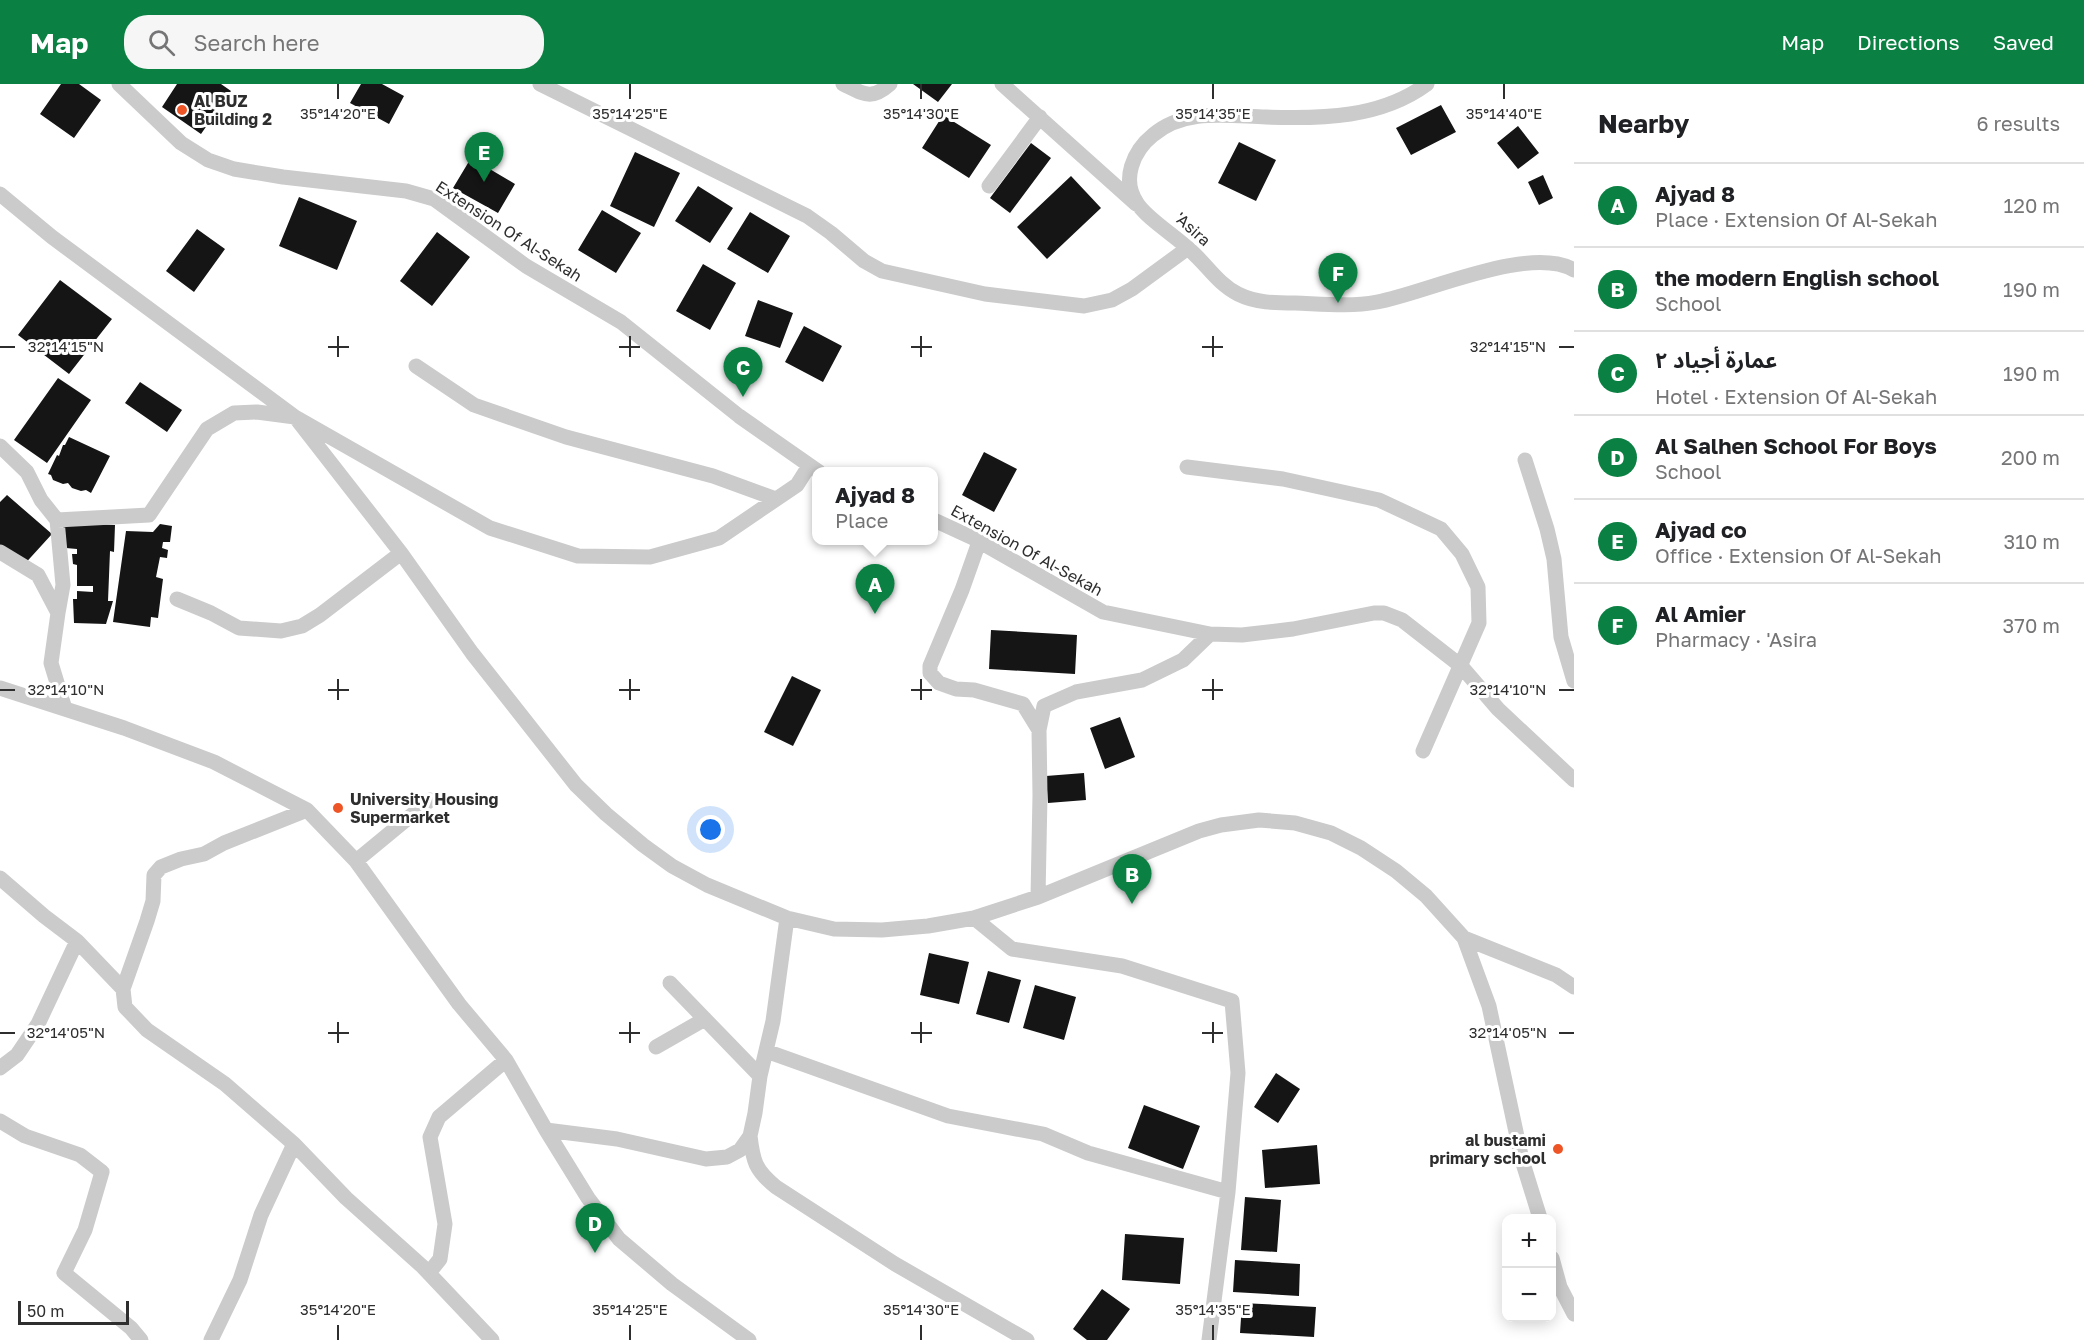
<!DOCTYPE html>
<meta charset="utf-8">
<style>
:root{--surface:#fff;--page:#f6f6f6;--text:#202124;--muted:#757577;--line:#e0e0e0;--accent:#0b8043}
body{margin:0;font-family:"Golos Text","Noto Sans Arabic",sans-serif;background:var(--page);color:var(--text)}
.controls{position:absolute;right:18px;bottom:18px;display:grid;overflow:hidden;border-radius:12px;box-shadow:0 3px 15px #0003}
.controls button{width:54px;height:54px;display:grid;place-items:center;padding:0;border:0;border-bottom:2px solid var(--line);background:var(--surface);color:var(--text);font:30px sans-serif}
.scale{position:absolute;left:18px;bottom:15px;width:111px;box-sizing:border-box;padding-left:6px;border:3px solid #2e2e2e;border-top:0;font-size:16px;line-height:21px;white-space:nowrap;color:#2e2e2e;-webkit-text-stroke:4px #fff;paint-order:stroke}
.you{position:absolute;left:711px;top:746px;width:21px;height:21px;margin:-15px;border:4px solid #fff;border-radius:50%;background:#1a73e8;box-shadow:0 0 0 9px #1a73e833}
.badge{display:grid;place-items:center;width:39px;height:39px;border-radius:50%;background:var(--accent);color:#fff;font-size:20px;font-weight:700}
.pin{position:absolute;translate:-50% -50px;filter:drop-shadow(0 2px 3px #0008)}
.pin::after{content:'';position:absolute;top:32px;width:21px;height:18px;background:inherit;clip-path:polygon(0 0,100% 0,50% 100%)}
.popup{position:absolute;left:812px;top:383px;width:126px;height:78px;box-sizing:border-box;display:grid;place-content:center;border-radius:12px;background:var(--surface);filter:drop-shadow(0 2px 4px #0005);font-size:20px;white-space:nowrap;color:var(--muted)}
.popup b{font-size:22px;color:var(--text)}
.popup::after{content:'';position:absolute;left:50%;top:100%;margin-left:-12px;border:12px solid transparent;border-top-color:var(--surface)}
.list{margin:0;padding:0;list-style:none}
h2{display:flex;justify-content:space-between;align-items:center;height:78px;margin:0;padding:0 24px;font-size:26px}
h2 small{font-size:20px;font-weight:400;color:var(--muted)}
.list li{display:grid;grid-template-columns:39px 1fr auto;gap:18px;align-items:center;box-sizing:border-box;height:84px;padding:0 24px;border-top:2px solid var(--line)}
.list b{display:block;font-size:22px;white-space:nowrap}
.list p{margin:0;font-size:20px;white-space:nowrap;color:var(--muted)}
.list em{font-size:20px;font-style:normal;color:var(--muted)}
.icon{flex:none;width:33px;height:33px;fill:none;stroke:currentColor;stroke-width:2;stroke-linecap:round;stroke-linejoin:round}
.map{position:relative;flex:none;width:1574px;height:1256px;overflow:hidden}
header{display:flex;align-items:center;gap:36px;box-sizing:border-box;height:84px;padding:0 30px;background:var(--accent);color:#fff}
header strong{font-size:28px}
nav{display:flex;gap:33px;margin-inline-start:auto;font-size:21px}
.search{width:420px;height:54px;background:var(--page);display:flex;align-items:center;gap:15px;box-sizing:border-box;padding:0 21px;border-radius:24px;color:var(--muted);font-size:22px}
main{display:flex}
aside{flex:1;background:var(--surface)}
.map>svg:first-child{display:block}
.building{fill:#151515}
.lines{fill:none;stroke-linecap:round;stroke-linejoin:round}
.minor{stroke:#cbcbcb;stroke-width:15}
.ticks{fill:none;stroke:#2e2e2e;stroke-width:2}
.poi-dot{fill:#ee5526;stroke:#fff;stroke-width:2}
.labels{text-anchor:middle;stroke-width:6;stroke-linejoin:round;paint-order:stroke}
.poi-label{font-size:16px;font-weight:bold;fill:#2e2e2e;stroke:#fff;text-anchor:start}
.street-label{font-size:16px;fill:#2e2e2e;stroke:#fff}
.ticks-label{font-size:15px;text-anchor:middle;fill:#2e2e2e;stroke:#fff;stroke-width:6;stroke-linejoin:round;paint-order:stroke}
</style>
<header>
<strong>Map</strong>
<div class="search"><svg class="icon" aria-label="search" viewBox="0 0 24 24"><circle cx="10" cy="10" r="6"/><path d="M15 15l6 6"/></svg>Search here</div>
<nav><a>Map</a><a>Directions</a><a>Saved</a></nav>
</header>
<main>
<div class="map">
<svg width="1574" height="1256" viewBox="0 0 1574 1256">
<rect width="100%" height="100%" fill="#fff"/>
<path class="building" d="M61 0H79L101 16 74 54 40 30Z
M177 0H221L231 7 201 50 162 23Z
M361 0H382L404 12 389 40 350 19Z
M913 0H952L938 18Z
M1441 21 1456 48 1411 71 1396 44Z
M943 31 991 61 969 94 922 64Z
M1518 42 1539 69 1518 85 1497 59Z
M1239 58 1276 76 1256 117 1218 99Z
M1031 59 1051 74 1010 129 990 114Z
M635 68 680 89 654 143 610 122Z
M471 74 515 100 498 129 453 104Z
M1543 91 1553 114 1539 121 1528 98Z
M1071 92 1101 124 1047 175 1017 143Z
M698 102 733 124 710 159 675 137Z
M299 113 357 137 337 186 279 162Z
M602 126 641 149 616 189 578 166Z
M750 128 790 152 768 189 727 165Z
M197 145 225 165 194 208 166 187Z
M437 148 470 173 432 222 400 197Z
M703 180 736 199 710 246 676 227Z
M60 196 112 235 69 290 18 251Z
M758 216 793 229 780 264 745 252Z
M804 242 842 262 823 298 785 278Z
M58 294 91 316 47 379 14 356Z
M140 298 182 326 167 348 125 319Z
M69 353 110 372 91 409 86 406 81 407 72 404 68 399 63 400 53 396 51 391 48 390 57 371 59 372 63 361H65Z
M984 368 1017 385 994 428 962 411Z
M7 411 52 450 21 484 0 466V418Z
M63 439 115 441 114 468 110 467 108 517H113L106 540 74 539 73 515H77V507L93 508V502H77V481L73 480 72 470H77V465L66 464Z
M160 440 172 442 170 458H163L162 464 168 466 167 474 160 473 156 493 163 495 158 534 151 533 150 543 113 538 126 447 153 448Z
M991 546 1077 551 1075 590 989 585Z
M792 592 821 606 793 662 764 648Z
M1120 633 1135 673 1105 685 1090 644Z
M1084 689 1086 716 1048 719 1046 692Z
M929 869 969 878 959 920 920 911Z
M988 887 1021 896 1009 939 976 930Z
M1035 901 1076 913 1064 956 1023 944Z
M1276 989 1300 1005 1278 1039 1254 1023Z
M1144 1021 1200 1042 1183 1085 1128 1064Z
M1317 1061 1320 1100 1265 1104 1262 1066Z
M1245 1113 1281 1116 1277 1168 1241 1166Z
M1125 1150 1184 1154 1180 1200 1122 1196Z
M1235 1176 1300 1180 1299 1212 1233 1208Z
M1102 1205 1130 1225 1107 1256H1087L1073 1245Z
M1242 1219 1316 1223 1314 1253 1240 1249Z"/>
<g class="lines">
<path class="minor" d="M119 0 181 59 208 76 234 85 283 93 406 107 434 115 526 182 621 238 739 332 819 388
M540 0 807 132 831 149 864 177 882 187 985 210 1084 222 1112 216 1132 205 1188 164
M843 0C864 10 871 17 890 0
M1002 0 1136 120
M1427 0C1381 34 1322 35 1266 33 1228 32 1185 24 1153 51 1133 67 1121 96 1137 119 1146 134 1177 153 1191 167 1207 181 1218 200 1238 210 1256 219 1275 219 1295 219 1322 220 1350 223 1377 218 1426 209 1530 160 1574 186
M989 102 1040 33
M0 110 52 153 295 333 401 469 472 569 576 701 606 730 643 761 672 782 707 801 787 834 834 845 882 846 928 842 974 834 1038 813 1199 747 1221 741 1259 736 1295 739 1331 749 1361 764 1396 787 1426 812 1464 854 1489 922 1522 1076 1540 1134
M416 282 474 321 566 353 713 392 776 415
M0 362 27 388 41 416 57 436 149 431 207 345 234 329 257 328 295 333 490 444 578 472 650 473 719 454 797 401 809 382
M1525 376 1547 445 1554 475 1561 553 1574 597
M1187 383 1283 395 1379 416 1441 445 1462 470 1478 503 1479 539 1423 667
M57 436 63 501 58 529
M934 436 973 454 1103 528 1210 550 1242 551 1293 545 1374 529H1384L1402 536 1461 582 1498 625 1574 696
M979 458 962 506 930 582V589L939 599 956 605 974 606 1023 620 1039 646
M0 468 38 491 58 529 51 579 65 625 124 644 214 678 307 726 356 777 459 920 506 976 546 1046 588 1114 619 1155 672 1200 749 1256
M177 515 211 529 239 544 281 547 302 542 320 531 401 469
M0 604 65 625
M307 726 224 759 204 770 181 775 161 783 154 791 153 817 147 837 123 905 125 923 147 946 225 1000 294 1060 346 1114 423 1183 492 1256
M356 777 430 716
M0 794 44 832 77 857 123 905
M1038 813 1040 711 1039 646 1044 622 1076 608 1142 596 1183 576 1210 550
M974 834 1012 865 1122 882 1232 917 1238 989 1228 1108 1209 1256
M1464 854 1556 891 1574 903
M670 899 760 992
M656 963 705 935
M766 967 948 1032 1043 1050 1088 1069 1228 1108
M0 984 17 971 38 940 77 857
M0 1037 25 1052 80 1071 102 1088 85 1146 64 1189 131 1244 141 1256
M546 1046 617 1055 706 1075 727 1073 740 1066 750 1052 755 1029 760 992 773 937 787 834
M750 1052C753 1077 755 1086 776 1103L895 1180 1027 1256
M1552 1174 1560 1203 1574 1230
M429 1189 440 1175 445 1140 430 1053 439 1033 506 976
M211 1256 240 1196 261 1131 294 1060"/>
</g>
<path class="ticks" d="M338 0V15M630 0V15M921 0V15M1213 0V15M1504 0V15M338 252V273M630 252V273M921 252V273M1213 252V273M0 263H15M328 263H349M619 263H640M911 263H932M1202 263H1223M1559 263H1574M338 595V616M630 595V616M921 595V616M1213 595V616M0 606H15M328 606H349M619 606H640M911 606H932M1202 606H1223M1559 606H1574M338 938V959M630 938V959M921 938V959M1213 938V959M0 949H15M328 949H349M619 949H640M911 949H932M1202 949H1223M1559 949H1574M338 1241V1256M630 1241V1256M921 1241V1256M1213 1241V1256"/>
<g class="poi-dot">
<circle cx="182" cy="26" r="6"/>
<circle cx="338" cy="724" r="6"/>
<circle cx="1558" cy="1065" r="6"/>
</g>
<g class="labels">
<g class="poi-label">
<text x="194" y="23">Al BUZ<tspan x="194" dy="18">Building 2</tspan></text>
<text x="350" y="721">University Housing<tspan x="350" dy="18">Supermarket</tspan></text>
<text x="1546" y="1062" text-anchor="end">al bustami<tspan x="1546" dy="18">primary school</tspan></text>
</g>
<g class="street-label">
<text transform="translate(1193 145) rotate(42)" y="6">'Asira</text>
<text transform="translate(509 147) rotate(33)" y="6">Extension Of Al-Sekah</text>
<text transform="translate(1027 466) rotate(29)" y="6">Extension Of Al-Sekah</text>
</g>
</g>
<g class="ticks-label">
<text x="338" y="35">35°14'20"E</text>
<text x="630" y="35">35°14'25"E</text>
<text x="921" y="35">35°14'30"E</text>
<text x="1213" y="35">35°14'35"E</text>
<text x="1504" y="35">35°14'40"E</text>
<text x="66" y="268">32°14'15"N</text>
<text x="1508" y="268">32°14'15"N</text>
<text x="66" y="611">32°14'10"N</text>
<text x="1508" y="611">32°14'10"N</text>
<text x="66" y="954">32°14'05"N</text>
<text x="1508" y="954">32°14'05"N</text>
<text x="338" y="1231">35°14'20"E</text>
<text x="630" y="1231">35°14'25"E</text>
<text x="921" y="1231">35°14'30"E</text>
<text x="1213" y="1231">35°14'35"E</text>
</g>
</svg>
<div class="controls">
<button>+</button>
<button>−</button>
</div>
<div class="scale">50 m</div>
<div class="you"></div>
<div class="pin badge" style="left:875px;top:530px">A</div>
<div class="popup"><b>Ajyad 8</b>Place</div>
<div class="pin badge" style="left:1132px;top:820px">B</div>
<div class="pin badge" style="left:743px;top:313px">C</div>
<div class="pin badge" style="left:595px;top:1169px">D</div>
<div class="pin badge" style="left:484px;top:98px">E</div>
<div class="pin badge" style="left:1338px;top:219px">F</div>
</div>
<aside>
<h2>Nearby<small>6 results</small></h2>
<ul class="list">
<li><span class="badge">A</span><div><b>Ajyad 8</b><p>Place · Extension Of Al-Sekah</p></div><em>120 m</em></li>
<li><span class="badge">B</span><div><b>the modern English school</b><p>School</p></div><em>190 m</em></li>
<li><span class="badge">C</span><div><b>عمارة أجياد ٢</b><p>Hotel · Extension Of Al-Sekah</p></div><em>190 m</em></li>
<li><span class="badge">D</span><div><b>Al Salhen School For Boys</b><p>School</p></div><em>200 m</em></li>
<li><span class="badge">E</span><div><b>Ajyad co</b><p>Office · Extension Of Al-Sekah</p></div><em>310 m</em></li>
<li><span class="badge">F</span><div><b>Al Amier</b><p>Pharmacy · 'Asira</p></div><em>370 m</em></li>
</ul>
</aside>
</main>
